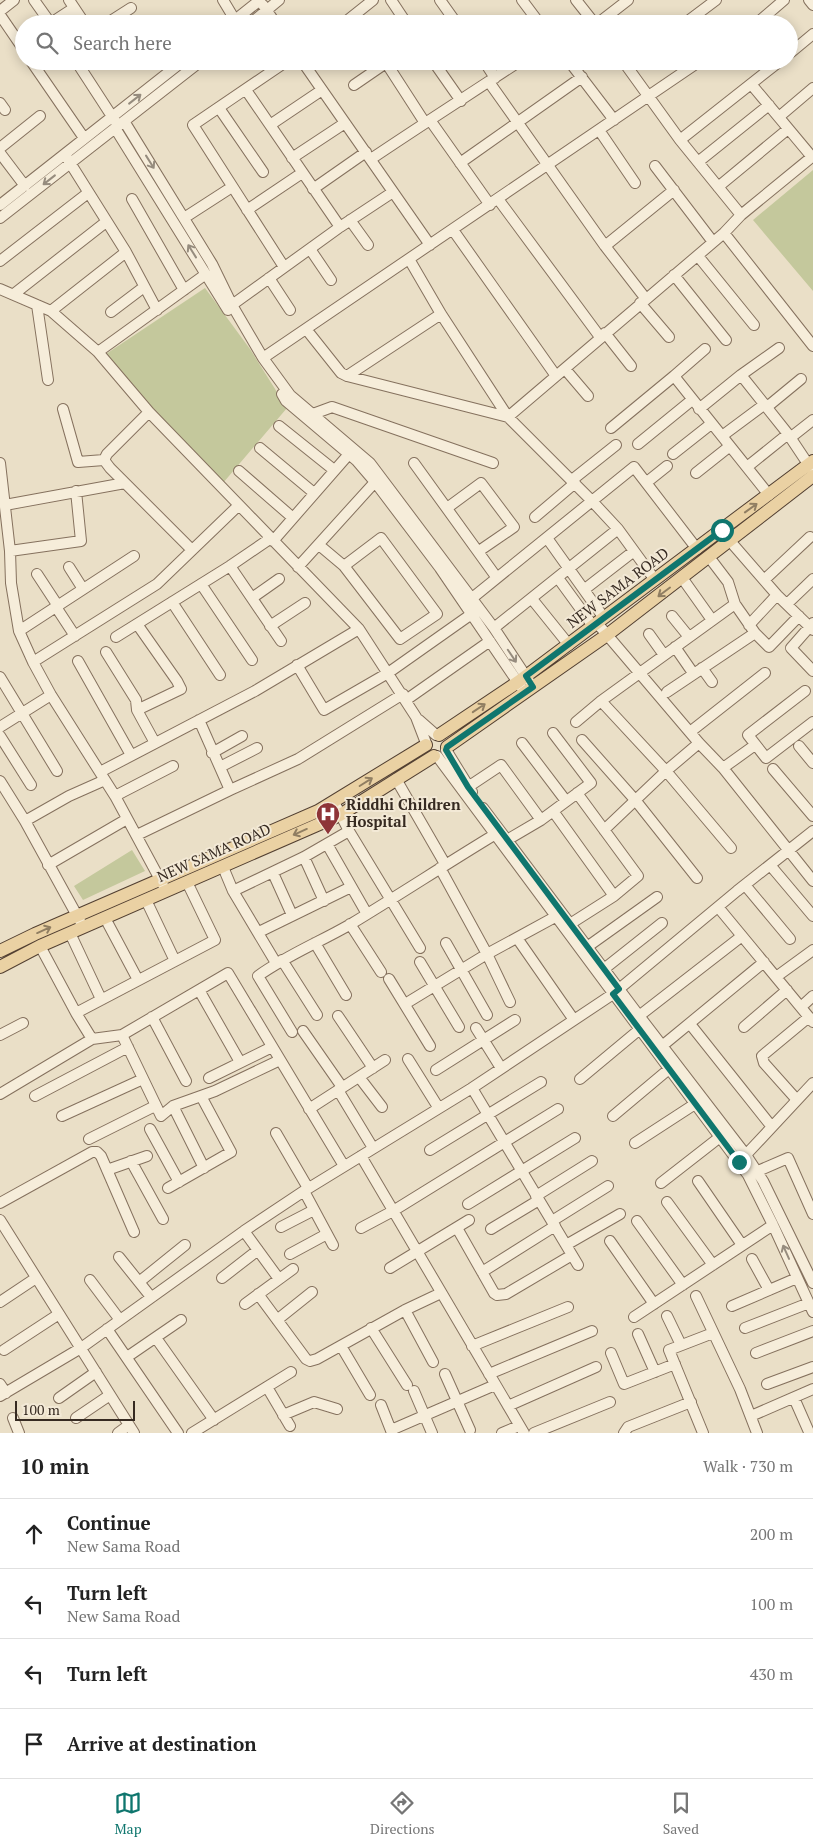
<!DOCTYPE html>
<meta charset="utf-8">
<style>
:root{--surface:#fff;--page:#f2f2f2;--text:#222;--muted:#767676;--line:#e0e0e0;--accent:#0f766e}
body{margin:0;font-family:"PT Serif",serif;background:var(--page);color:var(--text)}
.scale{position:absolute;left:15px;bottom:12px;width:120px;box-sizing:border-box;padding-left:5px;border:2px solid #362a21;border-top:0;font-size:14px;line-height:18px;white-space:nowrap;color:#362a21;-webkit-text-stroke:4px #f3e9d6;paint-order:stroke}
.stop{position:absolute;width:15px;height:15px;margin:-11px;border:4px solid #0f766e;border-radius:50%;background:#fff}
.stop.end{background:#0f766e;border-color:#fff;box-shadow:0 1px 5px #0008}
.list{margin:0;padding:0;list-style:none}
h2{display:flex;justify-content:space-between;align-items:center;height:65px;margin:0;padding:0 20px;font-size:21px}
h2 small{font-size:16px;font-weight:400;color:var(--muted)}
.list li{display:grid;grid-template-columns:32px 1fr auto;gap:15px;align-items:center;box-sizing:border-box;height:70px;padding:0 20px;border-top:1px solid var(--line)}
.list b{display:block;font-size:19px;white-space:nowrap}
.list p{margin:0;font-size:16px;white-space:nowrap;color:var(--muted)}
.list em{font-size:16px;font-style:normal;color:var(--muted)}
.icon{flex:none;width:28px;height:28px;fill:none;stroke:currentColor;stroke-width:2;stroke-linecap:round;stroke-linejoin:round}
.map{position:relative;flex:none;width:813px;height:1433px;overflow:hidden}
.search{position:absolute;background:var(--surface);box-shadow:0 2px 12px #0003;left:15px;right:15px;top:15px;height:55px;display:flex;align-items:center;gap:12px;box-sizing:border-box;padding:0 18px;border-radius:28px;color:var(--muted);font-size:19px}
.sheet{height:345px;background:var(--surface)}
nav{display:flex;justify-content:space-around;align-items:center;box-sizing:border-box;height:70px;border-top:1px solid var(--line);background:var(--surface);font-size:14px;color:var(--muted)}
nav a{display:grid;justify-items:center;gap:2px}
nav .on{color:var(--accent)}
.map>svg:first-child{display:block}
.green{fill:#c4c89c}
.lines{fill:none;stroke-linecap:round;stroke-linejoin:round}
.minor-casing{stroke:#85715e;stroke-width:12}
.major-casing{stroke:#534032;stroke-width:14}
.minor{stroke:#f6edda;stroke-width:10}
.major{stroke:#ead1a3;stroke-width:12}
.oneway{stroke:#968c7e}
.oneway2{stroke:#907e62}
.route{stroke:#0f766e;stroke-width:6}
.labels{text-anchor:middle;stroke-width:4;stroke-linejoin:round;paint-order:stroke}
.street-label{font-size:15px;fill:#362a21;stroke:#f3e9d6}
.poi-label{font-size:15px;font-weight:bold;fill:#362a21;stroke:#f3e9d6;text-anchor:start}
</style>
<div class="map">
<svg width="813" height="1433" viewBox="0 0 813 1433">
<rect width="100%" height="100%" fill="#eadfc7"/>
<path class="green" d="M813 170V291L753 220Z
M205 288 250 349 287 408 223 483 163 421 106 354Z
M132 850 145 871 83 900 74 886Z"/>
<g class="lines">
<g class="minor-casing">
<path id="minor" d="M34 0 51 24
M69 0 85 24
M223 0 235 20
M391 0 407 24
M440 0 457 24
M522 0 540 24
M576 0 595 24
M809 0 813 5
M263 5 276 24
M0 11 14 0
M0 15 24 50
M51 23 74 8
M106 24 131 8
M230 24 260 0
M250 24 279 0
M343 24 373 0
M597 24 628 0
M684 24 716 0
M756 24 784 0
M789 54 813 34
M31 61 84 138
M76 61 115 121
M302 61 430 245
M385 61 425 123
M433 61 461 101
M484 61 495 78
M569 61 614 120
M623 61 680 140 741 215
M489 82 605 246 646 299
M751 84 812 157
M354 85 386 63
M246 90 340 227
M0 103 5 110
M219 108 263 172
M780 116 813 88
M430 120 490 205
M124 121 212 264 232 305 263 358 290 395 370 463 494 628 529 681
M270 125 322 90
M115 128 228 310
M599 130 635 183
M680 140 780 61
M0 148 40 116
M0 153 25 186
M67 158 126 252 157 310
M292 158 345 123
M371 159C420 126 470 94 520 61
M698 162 769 105
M460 163 582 77
M655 166 713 242
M718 187 788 129
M313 189 366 152
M132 199 184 290
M498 199 600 337
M0 205 183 61
M247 210 302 173
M0 218 201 61
M184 218 232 187
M350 220 368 245
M453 230 556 376
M724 233 813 346
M605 246 674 190
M310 249 331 280
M698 256 754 325
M409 259 441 314 508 417 592 501 618 529 655 580
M0 261 88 193
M284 267 193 125 287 61
M674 275 726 340
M269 278 290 310
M0 289 51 311 98 352 149 412 359 629 416 717 426 743
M14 294 106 222
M640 303 669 337
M37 305 48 380
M232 305 340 227 393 192
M51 311 126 252
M111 312 144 287
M306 329 341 373 347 376 508 417 724 233 741 215 813 156
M605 333 631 366
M705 349 674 376 769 495
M98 352 206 274
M263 358 700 61
M565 369 588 396
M741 375 788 434 812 470
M347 376 441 314
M282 394 286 401 357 461 375 482 440 568 521 687
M767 407 801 379
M63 409 78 462 104 460
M699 409 741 375 779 348
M149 412 107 454 104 460 110 468 192 550
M313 414 332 407 493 463
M279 426 334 470
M611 428 674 376
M722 436 765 404
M790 438 813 420
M638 444 692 400
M260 448 314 493
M673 454 711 424
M0 463 10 551 11 583 19 631 33 662 51 695 115 796 163 885
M414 463 497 578
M747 467 788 434
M239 471 293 518
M696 473 730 446
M572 480 616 445
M647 482 667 466
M5 505 125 483
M447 508 481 483 514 527 479 551
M535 517 575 483
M547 538 604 618
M273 541 349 454
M730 541 777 595 813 630
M319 545 344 566 400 639 437 614 381 538 344 566
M10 551 81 541 76 491
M709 557 728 582 735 604 755 633 769 647 799 616
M230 566 281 641
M69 567 83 589
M298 567 375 482
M37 574 58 606
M558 578 593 626
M764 580 810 537
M685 582 712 620
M201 584 252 660
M585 589 634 551
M252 598 279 579
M471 599 634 467 697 549
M532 599 569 645
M172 602 220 675
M787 604 813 579
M56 607 75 636
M672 616 689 637
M597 623 699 743 723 768 813 881
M813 623 791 648 813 671
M749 625 777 595
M270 626 305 603
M494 628 618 529
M19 631 134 556
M649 634 664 655
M116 637 230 566 271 538
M675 647 693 673
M106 652 136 700 137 710 155 743
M78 661 131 755
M33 662 157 584 239 505
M297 665 324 710 388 673 473 613
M702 668 712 682
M0 677 57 771
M805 691 748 735 766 758 813 722
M667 692 755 633
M406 700 490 641
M601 701 666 771 731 848
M137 710 181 689 177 681 137 624
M199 720 230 790 298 759 403 694
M419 720 436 735
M576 722 601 701 735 604
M0 727 51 695
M690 732 765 673
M0 736 31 785
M582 740 636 801 697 878
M522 743 566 801
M799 746 813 763
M446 750 472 792
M212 753 242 736
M437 756 748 1175 773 1225 813 1312
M220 767 257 748
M723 768 755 745
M773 769 813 816
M100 772 255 691 359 629
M396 779 445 864
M0 781 25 821 80 921
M468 787 501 765 541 820
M115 796 173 766
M334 802 349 831 420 948
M483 808 640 1017 746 1155 763 1181 813 1283
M553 811 614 896
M25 821 69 796 105 780
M604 830 666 771 699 743
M137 835 230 790
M507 840 541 820 591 783 553 733
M327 844 367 914
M304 857 324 901
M48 865 127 819
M770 865 813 916
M223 867 233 891 276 963
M440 868 487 954 510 1002
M273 873 292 915
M745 885 790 939
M233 891 304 857 349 831
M146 900 175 961
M718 907 813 1022
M105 918 138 980
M350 924 381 972
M570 924 614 896 638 876 577 793
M259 932 351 887
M70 933 101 999
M517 938 574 1020
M315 943 346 995
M446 943 487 1015
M40 946 76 1013 92 1039 122 1035 228 973 344 1166
M587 947 657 897
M282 960 317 1015
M420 962 459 1027
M604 969 662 923
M776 977 813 950
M389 979 430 1046
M199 990 240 1062
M405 1004 487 954 555 917
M801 1007 813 996
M76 1013 215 940 187 882
M338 1016 373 1068
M639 1016 742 936
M152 1017 186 1081
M690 1024 772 1127
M744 1027 787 990
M476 1028 501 1068
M303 1031 342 1087
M292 1032 258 976C287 955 320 942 351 924 399 895 446 864 494 835
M0 1035 23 1023
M122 1035 161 1116 173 1106 215 1091 280 1060
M662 1046 764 962
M408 1059 438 1107
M436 1070 515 1020
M359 1077 382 1107
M209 1078 272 1047
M580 1079 640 1029
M472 1088 578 1265
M338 1090 373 1148
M0 1094 92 1039
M35 1096 128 1047
M797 1100 764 1063 762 1056 809 1017
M173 1106 204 1168
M309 1109 385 1060
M62 1116 143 1079
M613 1116 669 1069
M150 1129 179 1182
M276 1133 308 1188
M89 1139 155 1106
M635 1143 695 1104
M430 1150 541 1082
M361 1156 524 1433
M742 1159 813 1083
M131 1161 163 1219
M107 1170 147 1156
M751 1174 788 1158 813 1214
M698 1181 742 1245
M661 1183 720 1137
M168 1188 231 1152 201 1096
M304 1191 333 1245
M536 1196 592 1161
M667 1202 713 1265
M0 1203 92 1152H97L101 1156 134 1232
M468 1204 575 1138
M0 1220 134 1433
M552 1221 608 1186
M637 1221 683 1285
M281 1227 314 1210
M361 1228 393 1211 558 1109
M457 1228 494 1293 497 1295 506 1294 572 1255
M491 1229 539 1200
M244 1231 279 1279
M610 1241 654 1304
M566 1245 620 1214
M290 1254 327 1234
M119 1257 151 1297
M752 1259 769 1290
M390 1268 469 1220
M482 1272 555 1226
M222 1278 258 1250
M90 1280 120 1320
M139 1282 185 1245
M258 1294 306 1359 310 1361 317 1359 405 1310 441 1293
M696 1296 740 1389 757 1433
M0 1302 36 1278
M245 1304 293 1269
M732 1306 797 1278
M405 1310 433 1362
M667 1316 681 1345
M634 1317 773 1225
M277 1320 312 1292
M371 1328 407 1385
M745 1328 809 1303
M107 1329 178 1433
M638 1334 655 1372
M156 1338 214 1420
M341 1346 370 1395
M472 1346 568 1307
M4 1350 59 1314
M611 1353 624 1384 675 1364
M756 1353 813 1331
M127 1357 181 1320
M445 1374 470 1430
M489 1374 592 1331
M0 1384 6 1393
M767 1384 813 1367
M267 1387 290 1426
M414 1391 432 1433
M0 1396 81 1348 244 1231 304 1191 472 1088 613 994 737 891 813 831
M59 1398 96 1372
M794 1398 809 1432
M381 1405 392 1433
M508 1406 596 1367
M283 1415 314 1402 337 1409
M751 1416 813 1389
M13 1418 19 1433
M76 1418 110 1395
M391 1430 495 1385
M118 1433 129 1425
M192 1433 291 1372
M502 1433 519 1426
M534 1433 610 1402
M624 1433 628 1427 691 1402
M703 1433 669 1350 713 1333"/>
</g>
<g class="major-casing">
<path id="major" d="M439 735 518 682 813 461
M447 747 607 635 813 476
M0 951 35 934 318 811 426 745
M0 967 40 946 340 815 434 756"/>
</g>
<use href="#minor" class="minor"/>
<use href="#major" class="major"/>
</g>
<defs><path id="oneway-shaft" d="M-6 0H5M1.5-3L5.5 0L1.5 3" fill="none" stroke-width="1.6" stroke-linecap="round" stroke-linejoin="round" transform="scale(1.25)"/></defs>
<g class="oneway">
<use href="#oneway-shaft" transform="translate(135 99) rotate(-38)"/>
<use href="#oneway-shaft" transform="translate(150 162) rotate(58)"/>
<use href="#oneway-shaft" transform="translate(49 180) rotate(142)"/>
<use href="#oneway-shaft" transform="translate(192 251) rotate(-122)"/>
<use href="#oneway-shaft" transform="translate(512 656) rotate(56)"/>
<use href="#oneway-shaft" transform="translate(786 1252) rotate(-114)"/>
</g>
<g class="oneway2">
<use href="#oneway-shaft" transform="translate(751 508) rotate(-36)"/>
<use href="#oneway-shaft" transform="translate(664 592) rotate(143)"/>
<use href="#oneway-shaft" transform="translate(479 708) rotate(-34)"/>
<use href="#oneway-shaft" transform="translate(366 782) rotate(-32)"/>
<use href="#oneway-shaft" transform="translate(300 832) rotate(156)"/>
<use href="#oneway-shaft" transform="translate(44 930) rotate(-24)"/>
</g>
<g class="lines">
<path class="route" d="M722 530 526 676 533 687 447 747 446 750 468 787 619 989 613 994 739 1162"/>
</g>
<defs>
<g id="hospital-pin" transform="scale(1.25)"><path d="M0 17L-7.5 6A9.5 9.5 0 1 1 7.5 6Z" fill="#8e3438" stroke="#f3e9d6"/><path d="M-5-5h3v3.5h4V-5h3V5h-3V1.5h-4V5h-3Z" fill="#fff"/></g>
</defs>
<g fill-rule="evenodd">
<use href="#hospital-pin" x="328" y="814"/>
</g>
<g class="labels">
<g class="street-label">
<text transform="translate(618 588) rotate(-37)" y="5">NEW SAMA ROAD</text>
<text transform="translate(214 853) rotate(-24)" y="5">NEW SAMA ROAD</text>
</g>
<g class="poi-label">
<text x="346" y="810">Riddhi Children<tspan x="346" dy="17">Hospital</tspan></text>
</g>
</g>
</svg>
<div class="scale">100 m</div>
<div class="stop" style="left:722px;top:530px"></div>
<div class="stop end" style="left:739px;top:1162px"></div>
<div class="search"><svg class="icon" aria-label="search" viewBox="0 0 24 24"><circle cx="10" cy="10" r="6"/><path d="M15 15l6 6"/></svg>Search here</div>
</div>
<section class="sheet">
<h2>10 min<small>Walk · 730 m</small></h2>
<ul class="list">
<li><svg class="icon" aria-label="ahead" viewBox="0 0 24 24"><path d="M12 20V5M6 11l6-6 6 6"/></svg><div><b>Continue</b><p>New Sama Road</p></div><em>200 m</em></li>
<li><svg class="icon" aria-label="left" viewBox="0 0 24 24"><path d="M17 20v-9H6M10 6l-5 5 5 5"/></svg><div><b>Turn left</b><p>New Sama Road</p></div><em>100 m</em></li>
<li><svg class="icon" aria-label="left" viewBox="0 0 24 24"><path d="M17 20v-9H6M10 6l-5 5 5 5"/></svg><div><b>Turn left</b></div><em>430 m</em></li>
<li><svg class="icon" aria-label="arrive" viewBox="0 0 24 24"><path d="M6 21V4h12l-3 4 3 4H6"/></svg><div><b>Arrive at destination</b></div></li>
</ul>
</section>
<nav>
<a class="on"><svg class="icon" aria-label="map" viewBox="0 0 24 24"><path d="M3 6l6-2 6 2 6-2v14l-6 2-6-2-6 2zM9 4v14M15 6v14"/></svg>Map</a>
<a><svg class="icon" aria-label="directions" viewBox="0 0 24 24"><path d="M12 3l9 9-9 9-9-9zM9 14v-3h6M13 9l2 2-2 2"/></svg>Directions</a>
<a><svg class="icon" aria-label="saved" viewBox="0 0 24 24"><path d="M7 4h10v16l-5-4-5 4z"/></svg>Saved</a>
</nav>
